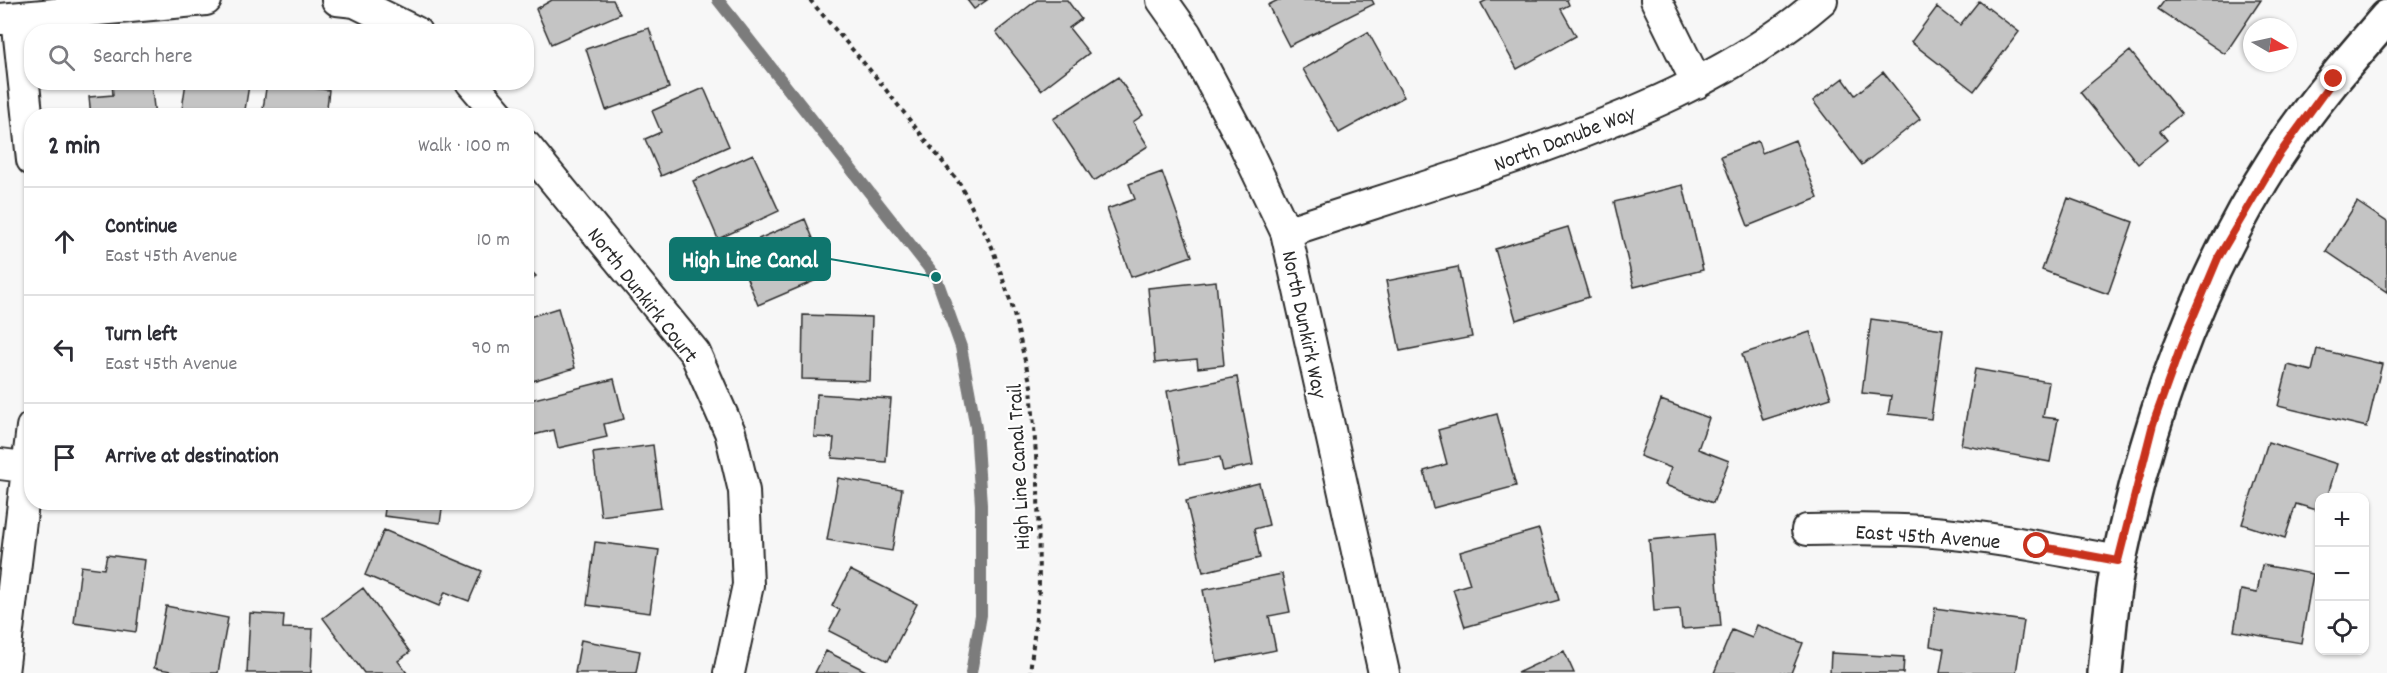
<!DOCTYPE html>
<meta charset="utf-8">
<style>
:root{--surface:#fff;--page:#f7f7f7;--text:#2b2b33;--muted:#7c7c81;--line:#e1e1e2}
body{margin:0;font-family:Dekko,sans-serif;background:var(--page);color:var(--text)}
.controls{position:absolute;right:18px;bottom:18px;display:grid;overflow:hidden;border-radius:12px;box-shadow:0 2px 4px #0004}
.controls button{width:54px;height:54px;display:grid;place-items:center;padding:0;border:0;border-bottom:2px solid var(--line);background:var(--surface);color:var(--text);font:30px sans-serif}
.compass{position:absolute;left:2243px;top:18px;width:54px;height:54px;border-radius:50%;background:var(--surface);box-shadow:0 2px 4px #0004;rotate:99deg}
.stop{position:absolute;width:18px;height:18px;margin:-14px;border:4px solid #c8321e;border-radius:50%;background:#fff}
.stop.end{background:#c8321e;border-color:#fff;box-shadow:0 2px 6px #0008}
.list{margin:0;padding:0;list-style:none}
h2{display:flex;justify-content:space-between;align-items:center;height:78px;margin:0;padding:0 24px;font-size:26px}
h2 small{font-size:20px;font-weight:400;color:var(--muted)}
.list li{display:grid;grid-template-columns:39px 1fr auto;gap:18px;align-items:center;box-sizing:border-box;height:108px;padding:0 24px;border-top:2px solid var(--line)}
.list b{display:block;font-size:22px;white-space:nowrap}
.list p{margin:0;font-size:20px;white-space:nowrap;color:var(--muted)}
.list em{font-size:20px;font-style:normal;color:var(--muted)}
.icon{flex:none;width:33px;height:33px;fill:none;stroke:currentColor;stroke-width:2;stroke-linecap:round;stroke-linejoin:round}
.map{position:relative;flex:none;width:2387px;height:673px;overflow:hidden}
.search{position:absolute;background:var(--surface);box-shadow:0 2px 4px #0004;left:24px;top:24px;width:510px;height:66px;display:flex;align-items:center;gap:15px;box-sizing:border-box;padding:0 21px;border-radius:24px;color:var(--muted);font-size:22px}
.panel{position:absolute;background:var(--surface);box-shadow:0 2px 4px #0004;left:24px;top:108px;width:510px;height:402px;border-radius:24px}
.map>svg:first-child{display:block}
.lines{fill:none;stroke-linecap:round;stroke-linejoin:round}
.stream{stroke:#7b7b7b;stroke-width:12}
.building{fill:#c4c4c4;stroke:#2b2b2b;stroke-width:1.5}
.minor-casing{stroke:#2b2b2b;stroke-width:34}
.tertiary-casing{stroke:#2b2b2b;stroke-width:38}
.path{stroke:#2b2b2b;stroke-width:4;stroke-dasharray:4.5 4.5;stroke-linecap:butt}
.minor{stroke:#fff;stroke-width:30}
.tertiary{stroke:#fff;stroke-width:33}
.route{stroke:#c8321e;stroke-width:8}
.labels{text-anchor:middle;stroke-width:4.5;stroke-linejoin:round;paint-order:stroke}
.street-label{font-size:22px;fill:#2b2b2b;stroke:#fff}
.leader{fill:none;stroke:#0f766e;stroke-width:2}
.callout-dot{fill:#0f766e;stroke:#fff;stroke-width:2}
.callout{fill:#0f766e;stroke:#0f766e;stroke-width:2}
.callout-label{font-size:24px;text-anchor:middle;font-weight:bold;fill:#fff}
</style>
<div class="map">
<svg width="2387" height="673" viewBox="0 0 2387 673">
<rect width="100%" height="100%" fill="#f7f7f7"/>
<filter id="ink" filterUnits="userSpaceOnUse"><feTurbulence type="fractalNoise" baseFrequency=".0167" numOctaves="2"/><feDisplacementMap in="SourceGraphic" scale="12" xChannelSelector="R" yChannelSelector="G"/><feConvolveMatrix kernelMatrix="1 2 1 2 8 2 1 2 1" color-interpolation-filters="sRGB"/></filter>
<g filter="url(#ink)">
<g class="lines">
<path class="stream" d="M718 0 936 277 961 347 976 428 981 505V615L971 673"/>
</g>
<path class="building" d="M552 0H613L620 14 551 44 536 9Z
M967 0H987L974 9Z
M1037 0H1067L1081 19 1069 28 1089 53 1041 90 996 32Z
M1278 0H1372L1374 4 1289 46 1268 5Z
M1487 0H1567L1569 5 1561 9 1576 36 1517 69 1481 3Z
M2165 0H2261L2225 54 2158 9Z
M1979 1 2019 32 1974 91 1911 42 1937 7 1960 25Z
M649 28 669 88 606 110 586 49Z
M1368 32 1404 97 1339 133 1303 69Z
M2130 51 2181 114 2160 131 2167 140 2138 164 2080 92Z
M1883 72 1920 119 1862 165 1813 101 1843 78 1855 95Z
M1118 77 1143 115 1133 122 1148 146 1094 181 1053 119Z
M112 82H151L155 116H91L89 97 113 95Z
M186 82H237L249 85 244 116H181Z
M267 82H305L304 87 329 90 326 116H262Z
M704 88 729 146 661 176 645 139 661 132 652 111Z
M1795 140 1818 198 1748 226 1721 156 1758 141 1762 153Z
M753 154 779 211 718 239 693 181Z
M1162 172 1192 256 1131 277 1107 209 1135 199 1129 184Z
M1683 185 1703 270 1634 287 1614 202Z
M2068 198 2133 222 2108 294 2042 270Z
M2357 202 2387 222V292L2326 251Z
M805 219 828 275 758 305 735 249Z
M1568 227 1589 297 1516 320 1495 249Z
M526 266 536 276 526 285Z
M1458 267 1472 337 1400 351 1386 281Z
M1216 281 1224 365 1198 368 1197 359 1155 363 1148 288Z
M558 308 575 368 526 383V318Z
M803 315 872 317 870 381 802 379Z
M1871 319 1943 329 1931 419 1888 414 1891 396 1862 393Z
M1810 332 1831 398 1763 420 1742 354Z
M2317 349 2382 364 2367 427 2278 406 2288 365 2312 371Z
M1975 369 2049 382 2043 417 2058 419 2050 462 1961 445Z
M1237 377 1253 465 1223 471 1220 457 1180 464 1167 391Z
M614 379 624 419 604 424 607 437 558 448 554 430 529 436 526 425V401Z
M817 394 891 399 886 462 832 458 834 438 814 437Z
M1661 400 1709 418 1698 449 1729 461 1713 503 1665 485 1671 468 1640 456Z
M1497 414 1516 486 1433 508 1424 471 1447 464 1438 430Z
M2268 442 2337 464 2327 498H2320V511L2296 504 2285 538 2242 524Z
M653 445 661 508 601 516 593 453Z
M838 478 902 489 892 551 827 540Z
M1259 483 1269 525 1254 529 1260 558 1203 572 1186 501Z
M386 502H443L440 523 384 516Z
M1539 529 1559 600 1465 627 1453 589 1470 584 1460 552Z
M384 530 482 571 469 601 445 592 439 606 365 575Z
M1713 534 1721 626 1682 629 1680 609 1654 611 1649 540Z
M595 542 659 550 650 613 587 605Z
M107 555 145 560 136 632 74 623 81 566 104 569Z
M2262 565 2313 574 2301 643 2234 631 2241 590 2257 593Z
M850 570 917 604 888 661 829 631 840 610 832 606Z
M1282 574 1290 612 1269 616 1276 650 1217 662 1203 590Z
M363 588 410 652 398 661 407 673H364L323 618Z
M166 606 228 618 218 673H182L154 668Z
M1935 608 2024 621 2016 673H1940L1944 649 1930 646Z
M250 613 284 615 283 628 313 629 311 673H247Z
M1757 625 1803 643 1791 673H1714L1732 630 1752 638Z
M581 640 640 651 636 673H575Z
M826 651 870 673H815Z
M1564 651 1574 673H1517Z
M1831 653 1904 657 1903 673H1830Z"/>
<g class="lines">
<g class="minor-casing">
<path id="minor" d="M337 0 355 2 416 32
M1162 0 1186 34 1242 140 1286 232 1384 673
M1656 0 1697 83
M17 18 32 160
M0 19 206 0
M471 82 500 116
M526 146 695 353 730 432 744 491 748 585 729 673
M1286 232C1362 207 1439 183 1515 157 1623 119 1734 76 1822 0
M0 464 32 468
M1807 530C1846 529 1884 528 1922 531 1988 536 2053 549 2118 561
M3 673 32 427"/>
</g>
<g class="tertiary-casing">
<path id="tertiary" d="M2105 673C2109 636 2111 597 2119 560 2149 417 2197 280 2277 156 2309 107 2348 62 2387 17"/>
</g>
<path class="path" d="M810 0 875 76 960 184 992 247 1012 306 1031 386 1038 483 1039 590 1030 673"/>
<use href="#minor" class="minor"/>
<use href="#tertiary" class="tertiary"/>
</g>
</g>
<g class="lines" filter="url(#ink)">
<path class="route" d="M2037 546 2118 561 2153 424 2181 346 2218 258 2278 156 2334 79"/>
</g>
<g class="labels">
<g class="street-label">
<text transform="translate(1564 137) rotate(-21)" y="8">North Danube Way</text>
<text transform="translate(644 294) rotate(52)" y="8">North Dunkirk Court</text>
<text transform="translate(1306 324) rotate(78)" y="8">North Dunkirk Way</text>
<text transform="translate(1017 467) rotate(-93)" y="8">High Line Canal Trail</text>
<text transform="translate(1928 535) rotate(4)" y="8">East 45th Avenue</text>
</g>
</g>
<path class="leader" d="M936 277L830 259"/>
<circle class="callout-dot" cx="936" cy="277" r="6"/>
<rect class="callout" x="670" y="238" width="160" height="42" rx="6"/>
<g class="callout-label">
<text x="750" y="267">High Line Canal</text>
</g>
</svg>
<div class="controls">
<button>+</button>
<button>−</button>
<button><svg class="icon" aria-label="locate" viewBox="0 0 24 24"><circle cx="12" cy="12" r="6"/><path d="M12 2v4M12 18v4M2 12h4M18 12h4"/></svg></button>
</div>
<svg class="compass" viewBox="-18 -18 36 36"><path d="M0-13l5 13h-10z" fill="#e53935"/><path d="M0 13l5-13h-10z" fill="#7c7c81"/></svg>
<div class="stop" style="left:2037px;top:546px"></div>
<div class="stop end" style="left:2334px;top:79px"></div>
<div class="search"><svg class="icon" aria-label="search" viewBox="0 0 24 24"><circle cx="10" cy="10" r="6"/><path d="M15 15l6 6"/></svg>Search here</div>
<section class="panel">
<h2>2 min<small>Walk · 100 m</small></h2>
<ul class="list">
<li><svg class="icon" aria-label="ahead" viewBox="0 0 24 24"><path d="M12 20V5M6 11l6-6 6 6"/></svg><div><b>Continue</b><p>East 45th Avenue</p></div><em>10 m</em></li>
<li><svg class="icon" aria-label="left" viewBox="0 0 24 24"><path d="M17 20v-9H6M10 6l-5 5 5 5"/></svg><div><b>Turn left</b><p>East 45th Avenue</p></div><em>90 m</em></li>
<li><svg class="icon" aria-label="arrive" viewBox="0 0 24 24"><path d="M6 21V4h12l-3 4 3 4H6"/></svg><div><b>Arrive at destination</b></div></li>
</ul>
</section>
</div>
